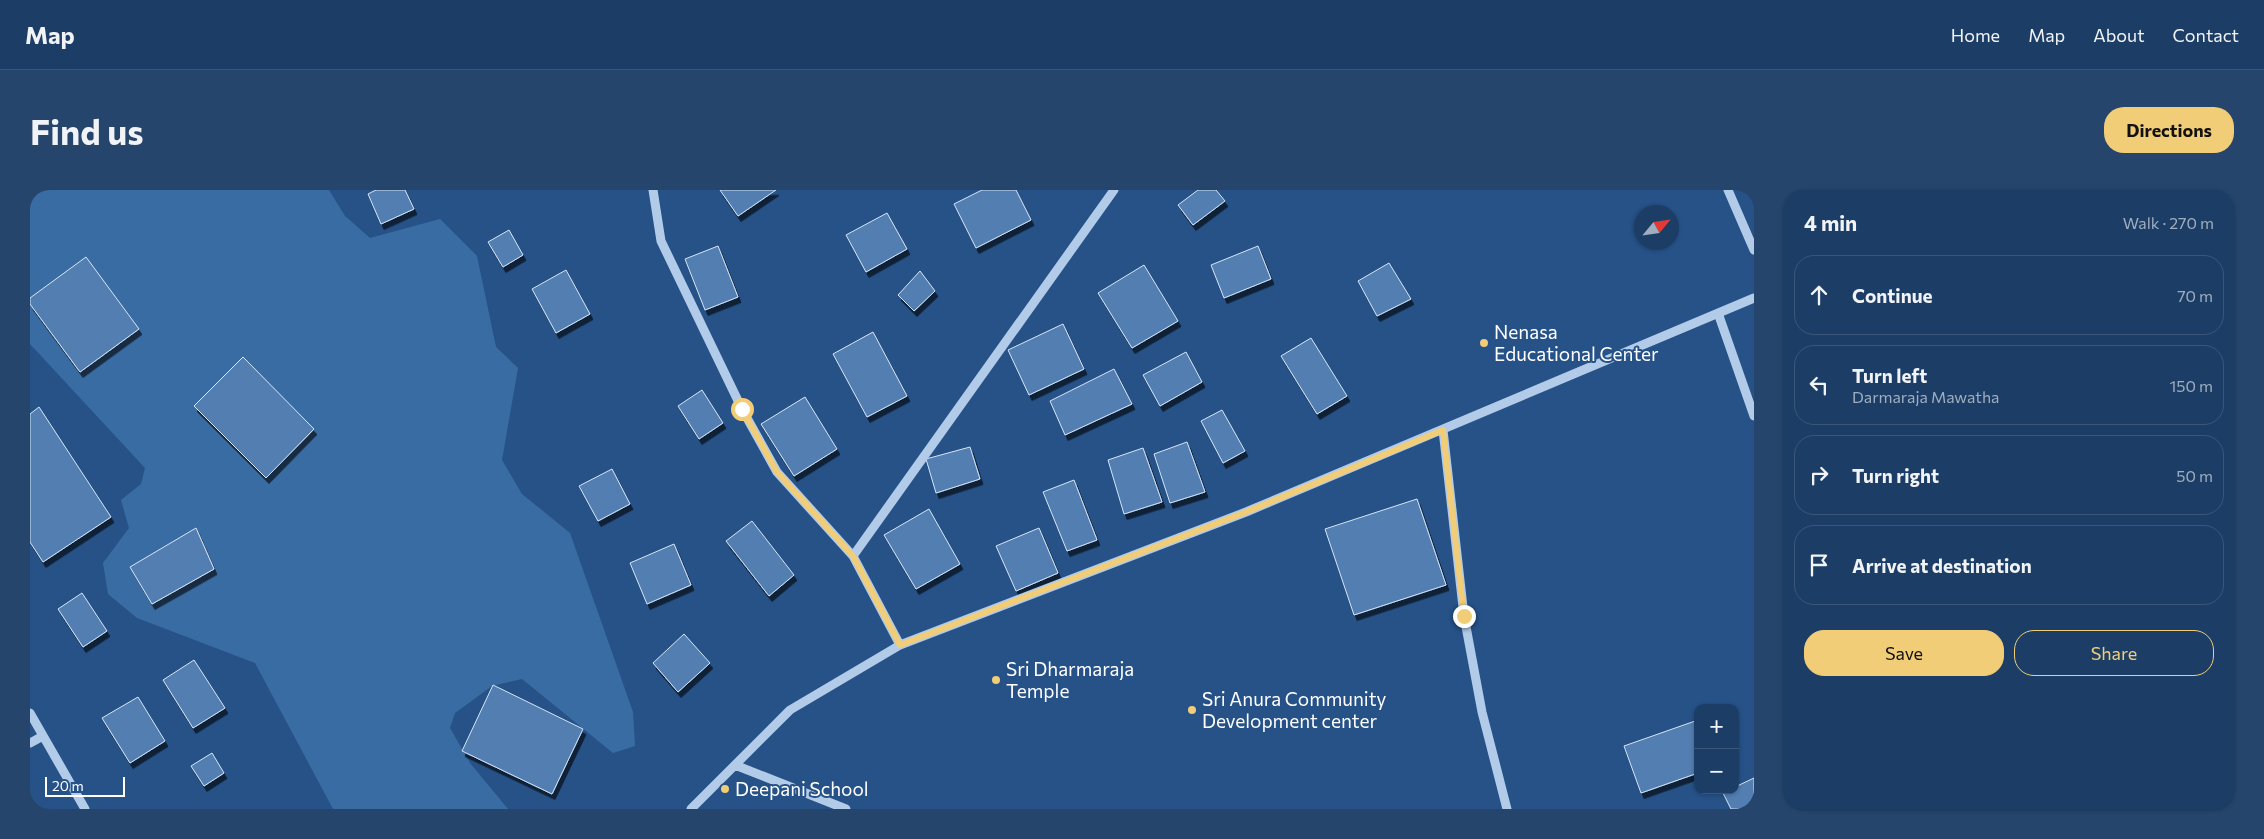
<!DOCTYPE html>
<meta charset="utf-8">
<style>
:root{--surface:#1c3e66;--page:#25456c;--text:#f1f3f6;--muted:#a0aebf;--line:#3a577a;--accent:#f2cd77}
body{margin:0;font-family:Commissioner,sans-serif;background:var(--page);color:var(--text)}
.controls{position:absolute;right:15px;bottom:15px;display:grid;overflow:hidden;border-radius:10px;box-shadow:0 1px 4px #0004}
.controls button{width:45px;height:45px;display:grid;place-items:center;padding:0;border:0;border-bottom:1px solid var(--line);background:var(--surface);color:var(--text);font:25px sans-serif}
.compass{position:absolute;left:1604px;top:15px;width:45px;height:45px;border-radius:50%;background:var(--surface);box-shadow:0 1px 4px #0004;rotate:61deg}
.scale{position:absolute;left:15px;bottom:12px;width:80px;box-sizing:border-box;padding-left:5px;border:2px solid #fff;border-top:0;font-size:14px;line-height:18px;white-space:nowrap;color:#fff;-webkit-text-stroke:4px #265288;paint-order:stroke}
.stop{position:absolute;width:15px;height:15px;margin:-11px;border:4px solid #f2cd77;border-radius:50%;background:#fff}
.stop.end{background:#f2cd77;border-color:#fff;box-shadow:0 1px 5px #0008}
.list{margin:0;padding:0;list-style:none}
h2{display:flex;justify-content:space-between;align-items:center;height:65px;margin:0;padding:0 20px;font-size:21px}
h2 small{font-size:16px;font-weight:400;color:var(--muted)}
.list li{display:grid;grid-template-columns:32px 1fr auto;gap:15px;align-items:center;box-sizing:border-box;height:80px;margin:0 10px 10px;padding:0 10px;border:1px solid var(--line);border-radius:20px}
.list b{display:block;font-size:19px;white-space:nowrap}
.list p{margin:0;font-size:16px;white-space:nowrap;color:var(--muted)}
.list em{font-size:16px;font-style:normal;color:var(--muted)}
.actions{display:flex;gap:10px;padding:15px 20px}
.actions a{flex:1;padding:11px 0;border:1px solid var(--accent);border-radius:20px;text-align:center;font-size:18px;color:var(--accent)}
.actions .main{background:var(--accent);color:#111}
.icon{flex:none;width:28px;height:28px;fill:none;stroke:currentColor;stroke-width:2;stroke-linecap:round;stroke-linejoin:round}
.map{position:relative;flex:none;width:1724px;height:619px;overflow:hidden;border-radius:20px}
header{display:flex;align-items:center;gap:30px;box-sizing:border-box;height:70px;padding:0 25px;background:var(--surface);border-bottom:1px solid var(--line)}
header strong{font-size:24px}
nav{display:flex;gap:28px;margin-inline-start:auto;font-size:18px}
.intro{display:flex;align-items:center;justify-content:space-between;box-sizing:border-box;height:120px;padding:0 30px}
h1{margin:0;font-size:35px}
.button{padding:12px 22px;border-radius:20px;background:var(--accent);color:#111;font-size:18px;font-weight:700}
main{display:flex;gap:30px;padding:0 30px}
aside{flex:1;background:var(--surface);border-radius:20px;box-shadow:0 1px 4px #0004}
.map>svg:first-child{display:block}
.green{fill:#3a6ca4}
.building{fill:#527eb1;stroke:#d6e5f7;filter:url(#shadow)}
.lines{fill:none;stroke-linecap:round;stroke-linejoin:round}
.minor{stroke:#b2cbe9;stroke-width:9}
.route{stroke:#f2cd77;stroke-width:6}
.poi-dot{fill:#f2cd77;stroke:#265288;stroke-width:2}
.labels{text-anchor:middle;stroke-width:4;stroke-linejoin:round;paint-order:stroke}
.poi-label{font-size:19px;fill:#fff;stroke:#265288;text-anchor:start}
</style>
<header>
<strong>Map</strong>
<nav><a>Home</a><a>Map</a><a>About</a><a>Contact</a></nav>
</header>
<div class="intro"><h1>Find us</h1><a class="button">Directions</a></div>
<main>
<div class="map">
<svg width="1724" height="619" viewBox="0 0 1724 619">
<defs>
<filter id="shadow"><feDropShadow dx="3" dy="5.5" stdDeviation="0" flood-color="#0009"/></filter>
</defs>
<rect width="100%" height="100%" fill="#265288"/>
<path class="green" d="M0 0H299L315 26 340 48 410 29 447 66 466 157 488 178 472 270 492 304 540 343 603 522 605 556 583 563 492 489 462 496 425 523 420 538 440 573 478 619H303L225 473 107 428 78 404 73 373 99 338 91 310 111 294 115 278 0 154Z"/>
<path class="building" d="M346 0H375L384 19 351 34 338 4Z
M690 0H746L708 26Z
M952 0H986L1001 30 946 58 924 14Z
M1168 0H1186L1195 11 1163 35 1148 15Z
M857 23 877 59 836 82 816 45Z
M479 40 493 65 473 77 458 52Z
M688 56 708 107 675 120 655 69Z
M1228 56 1241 89 1194 108 1181 75Z
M56 67 109 139 50 182 0 114V108Z
M1359 73 1381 109 1347 126 1328 91Z
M1114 75 1148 131 1102 158 1068 103Z
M536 80 560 124 526 143 502 99Z
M890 81 905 101 884 121 868 105Z
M1033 134 1054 179 999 205 978 160Z
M843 142 877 206 837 227 803 164Z
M1281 148 1317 206 1287 224 1251 166Z
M1156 162 1172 192 1130 216 1113 185Z
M213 167 284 239 236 288 164 216Z
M1084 179 1102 214 1035 245 1020 211Z
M672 200 693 233 669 249 648 216Z
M775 207 807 259 764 286 731 234Z
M9 217 81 327 13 372 0 352V224Z
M1192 220 1215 261 1193 273 1171 231Z
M1157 252 1175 302 1140 313 1124 264Z
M940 257 950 289 906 303 896 269Z
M1113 258 1132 312 1094 324 1078 270Z
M582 279 600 314 568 331 549 296Z
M1044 290 1067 350 1037 361 1013 302Z
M1387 309 1416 395 1324 425 1295 339Z
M899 319 930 374 886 399 854 345Z
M722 331 764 385 739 406 696 351Z
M166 338 184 379 122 414 100 377Z
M1009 338 1028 383 986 401 966 356Z
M644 354 661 395 617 414 600 373Z
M52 403 77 441 53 457 28 419Z
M654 444 680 473 648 502 623 473Z
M164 470 195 518 163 538 133 490Z
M463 495 553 539 522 604 432 561Z
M108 507 135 551 100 573 72 528Z
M1668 530V583L1611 603 1594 556Z
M182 563 194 583 174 596 161 576Z
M1724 588V619H1701L1693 603 1705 600V597Z"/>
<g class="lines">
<path class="minor" d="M623 0 631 51 712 219 747 282 823 366
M1698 0 1724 60
M1688 123 1724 226
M1413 240 1434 426 1452 522 1477 619
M870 455 823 366 1084 0
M0 523 55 619
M0 553 13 546
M705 575 816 619
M661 619 760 520 870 455 1216 322 1724 108"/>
</g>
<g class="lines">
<path class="route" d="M712 219 747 282 823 366 870 455 1216 322 1413 240 1434 426"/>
</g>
<g class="poi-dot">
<circle cx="1454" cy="153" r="5"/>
<circle cx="966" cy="490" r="5"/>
<circle cx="1162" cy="520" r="5"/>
<circle cx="695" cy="599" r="5"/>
</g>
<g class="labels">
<g class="poi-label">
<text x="1464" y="149">Nenasa<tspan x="1464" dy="22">Educational Center</tspan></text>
<text x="976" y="486">Sri Dharmaraja<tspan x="976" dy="22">Temple</tspan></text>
<text x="1172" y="516">Sri Anura Community<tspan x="1172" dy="22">Development center</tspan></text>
<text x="705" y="606">Deepani School</text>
</g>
</g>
</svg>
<div class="controls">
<button>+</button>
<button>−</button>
</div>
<svg class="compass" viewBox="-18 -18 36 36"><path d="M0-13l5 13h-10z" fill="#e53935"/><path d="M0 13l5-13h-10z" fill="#a0aebf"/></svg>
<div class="scale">20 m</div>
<div class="stop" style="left:712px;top:219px"></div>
<div class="stop end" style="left:1434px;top:426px"></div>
</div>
<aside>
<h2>4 min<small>Walk · 270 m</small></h2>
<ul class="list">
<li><svg class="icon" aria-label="ahead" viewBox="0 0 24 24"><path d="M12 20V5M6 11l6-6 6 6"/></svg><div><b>Continue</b></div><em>70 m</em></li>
<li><svg class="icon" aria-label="left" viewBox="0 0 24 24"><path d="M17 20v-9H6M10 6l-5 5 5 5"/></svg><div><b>Turn left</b><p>Darmaraja Mawatha</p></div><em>150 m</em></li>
<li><svg class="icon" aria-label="right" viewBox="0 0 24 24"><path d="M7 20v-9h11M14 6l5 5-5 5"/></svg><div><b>Turn right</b></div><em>50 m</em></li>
<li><svg class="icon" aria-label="arrive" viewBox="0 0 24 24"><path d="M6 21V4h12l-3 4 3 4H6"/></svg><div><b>Arrive at destination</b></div></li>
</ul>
<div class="actions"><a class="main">Save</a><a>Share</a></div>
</aside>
</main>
